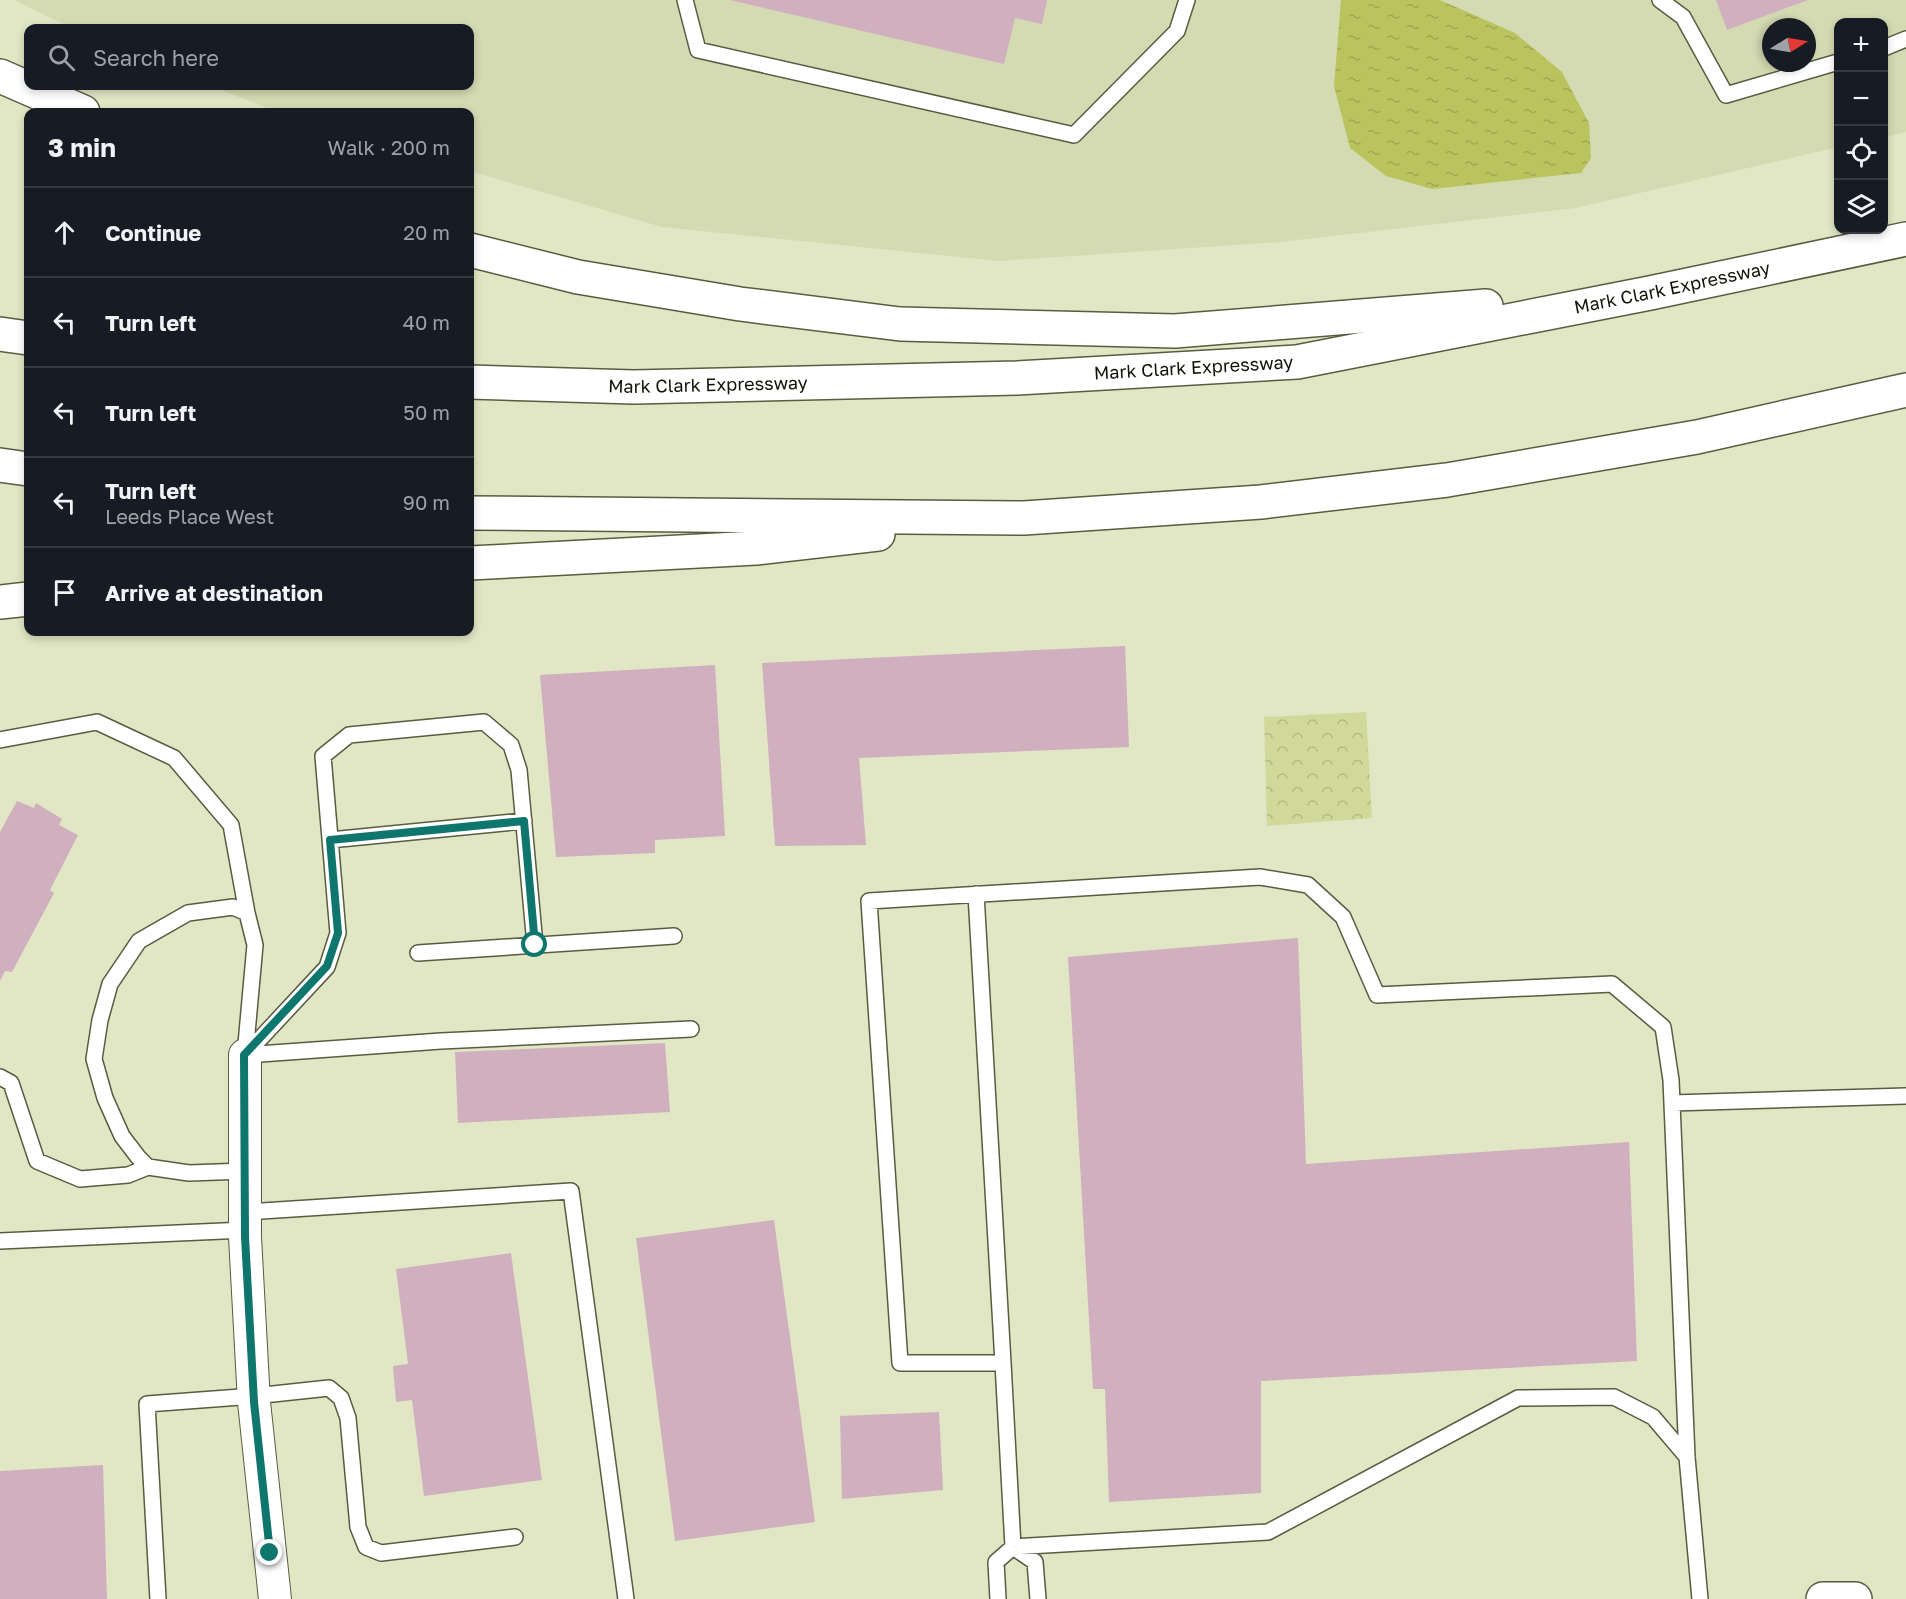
<!DOCTYPE html>
<meta charset="utf-8">
<style>
:root{--surface:#171b24;--page:#20242c;--text:#f1f3f6;--muted:#9ea1a6;--line:#363941}
body{margin:0;font-family:"Golos Text",sans-serif;background:var(--page);color:var(--text)}
.controls{position:absolute;right:18px;top:18px;display:grid;overflow:hidden;border-radius:12px;box-shadow:0 3px 9px #0003}
.controls button{width:54px;height:54px;display:grid;place-items:center;padding:0;border:0;border-bottom:2px solid var(--line);background:var(--surface);color:var(--text);font:30px sans-serif}
.compass{position:absolute;left:1762px;top:18px;width:54px;height:54px;border-radius:50%;background:var(--surface);box-shadow:0 3px 9px #0003;rotate:79deg}
.stop{position:absolute;width:18px;height:18px;margin:-14px;border:4px solid #0f766e;border-radius:50%;background:#fff}
.stop.end{background:#0f766e;border-color:#fff;box-shadow:0 2px 6px #0008}
.list{margin:0;padding:0;list-style:none}
h2{display:flex;justify-content:space-between;align-items:center;height:78px;margin:0;padding:0 24px;font-size:26px}
h2 small{font-size:20px;font-weight:400;color:var(--muted)}
.list li{display:grid;grid-template-columns:39px 1fr auto;gap:18px;align-items:center;box-sizing:border-box;height:90px;padding:0 24px;border-top:2px solid var(--line)}
.list b{display:block;font-size:22px;white-space:nowrap}
.list p{margin:0;font-size:20px;white-space:nowrap;color:var(--muted)}
.list em{font-size:20px;font-style:normal;color:var(--muted)}
.icon{flex:none;width:33px;height:33px;fill:none;stroke:currentColor;stroke-width:2;stroke-linecap:round;stroke-linejoin:round}
.map{position:relative;flex:none;width:1906px;height:1599px;overflow:hidden}
.search{position:absolute;background:var(--surface);box-shadow:0 3px 9px #0003;left:24px;top:24px;width:450px;height:66px;display:flex;align-items:center;gap:15px;box-sizing:border-box;padding:0 21px;border-radius:12px;color:var(--muted);font-size:22px}
.panel{position:absolute;background:var(--surface);box-shadow:0 3px 9px #0003;left:24px;top:108px;width:450px;height:528px;border-radius:12px}
.map>svg:first-child{display:block}
.built{fill:#d4dab2;fill-rule:evenodd}
.park{fill:url(#park-crowns)}
.water{fill:url(#water-ripples)}
.building{fill:#d0afbf}
.lines{fill:none;stroke-linecap:round;stroke-linejoin:round}
.service-casing{stroke:#585c40;stroke-width:18}
.minor-casing{stroke:#585c40;stroke-width:34}
.tertiary-casing{stroke:#585c40;stroke-width:36}
.motorway-casing{stroke:#585c40;stroke-width:36}
.service{stroke:#fff;stroke-width:15}
.minor{stroke:#fff;stroke-width:32}
.tertiary{stroke:#fff;stroke-width:33}
.motorway{stroke:#fff;stroke-width:33}
.route{stroke:#0f766e;stroke-width:8}
.labels{text-anchor:middle;stroke-width:4.5;stroke-linejoin:round;paint-order:stroke}
.street-label{font-size:18px;fill:#121308;stroke:#fff}
</style>
<div class="map">
<svg width="1906" height="1599" viewBox="0 0 1906 1599">
<defs>
<pattern id="park-crowns" width="20" height="18" patternUnits="userSpaceOnUse" patternTransform="scale(1.5)"><rect width="20" height="18" fill="#d0d99a"/><path d="M2 6a3 3 0 1 1 6 0M12 15a3 3 0 1 1 6 0" fill="none" stroke="#b2b983"/></pattern>
<pattern id="water-ripples" width="26" height="14" patternUnits="userSpaceOnUse" patternTransform="scale(1.5)"><rect width="26" height="14" fill="#bac45e"/><path d="M2 4q2-2 4 0t4 0M15 11q2-2 4 0t4 0" fill="none" stroke="#9fa850"/></pattern>
</defs>
<rect width="100%" height="100%" fill="#e1e6c5"/>
<path class="built" d="M14 0H1906V132L1884 137V22H1838V147L1575 208 1280 242 999 261 662 227 470 171V112H277L211 86H470V28H72ZM1771 27H1807V63H1771Z"/>
<path class="park" d="M1366 712 1372 818 1267 826 1264 717Z"/>
<path class="water" d="M1341 0H1440L1515 33 1562 72 1589 123 1591 158 1581 173 1432 189 1386 176 1350 148 1334 86Z"/>
<path class="building" d="M730 0H1047L1042 24 1015 18 1004 64Z
M1716 0H1808L1727 30Z
M1125 646 1129 747 859 758 866 845 775 846 762 663Z
M715 665 725 836 655 840V853L556 857 540 675Z
M17 801 34 808 36 803 62 819 59 825 78 835 50 890 54 893 12 972 5 971 0 981V832Z
M1298 938 1306 1164 1629 1142 1637 1361 1261 1381V1493L1109 1502 1105 1389H1093L1068 957Z
M665 1043 670 1112 458 1123 455 1052Z
M774 1220 815 1522 675 1541 636 1238Z
M511 1253 542 1480 424 1496 412 1400 396 1402 393 1366 408 1364 396 1269Z
M939 1412 943 1490 842 1499 840 1416Z
M103 1465 107 1599H0V1471Z"/>
<g class="lines">
<g class="service-casing">
<path id="service" d="M685 0 698 50 1074 135 1177 31 1187 0
M1660 0 1683 17 1726 95 1838 62
M1884 48 1906 39
M0 740 97 722 174 758 231 825 247 913
M330 840 524 821
M976 894 1003 1363
M418 953 674 936
M245 1055 327 967 338 933 323 756 349 735 484 722 511 745 519 770 535 945
M245 1055 255 945 247 913 233 907 188 913 139 941 110 984 100 1020 94 1059 105 1098 122 1136 138 1157 148 1167 189 1173 245 1171
M245 1055 441 1041 691 1029
M0 1077 11 1083 37 1161 80 1179 128 1175 148 1167
M1672 1103 1906 1096
M245 1212 571 1191 626 1599
M0 1241 245 1230
M1687 1457 1653 1417 1614 1397 1518 1398 1268 1532 1013 1547 1003 1363H900L869 901 1260 877 1308 885 1343 917 1377 995 1612 984 1663 1027 1671 1080 1687 1457 1700 1599
M158 1599 147 1404 254 1396 329 1388 341 1398 348 1418 358 1527 366 1547 381 1553 515 1537
M998 1599 996 1562 1013 1547 1035 1562 1038 1599"/>
</g>
<g class="minor-casing">
<path id="minor" d="M245 1055V1237L254 1402 275 1599"/>
</g>
<g class="tertiary-casing">
<path id="tertiary" d="M1823 1599H1855"/>
</g>
<g class="motorway-casing">
<g id="motorway">
<path d="M0 76 83 112"/>
<path d="M470 250 578 277 740 304 900 324 1175 331 1486 306"/>
<path d="M0 334 28 338"/>
<path id="s1" d="M470 382 634 387 1017 378 1297 362 1650 293 1906 239"/>
<path d="M0 465 28 469"/>
<path d="M470 513 1024 518 1261 502 1447 480 1697 437 1906 390"/>
<path d="M470 563 756 548 878 534"/>
<path d="M0 602 28 599"/>
</g>
</g>
<use href="#service" class="service"/>
<use href="#minor" class="minor"/>
<use href="#tertiary" class="tertiary"/>
<use href="#motorway" class="motorway"/>
</g>
<g class="lines">
<path class="route" d="M270 1553 254 1402 245 1237 244 1055 327 966 338 933 330 840 524 821 535 945"/>
</g>
<g class="labels">
<g class="street-label">
<text dy="6" stroke="none"><textPath href="#s1" startOffset="1210">Mark Clark Expressway</textPath></text>
<text dy="6" stroke="none"><textPath href="#s1" startOffset="724">Mark Clark Expressway</textPath></text>
<text dy="6" stroke="none"><textPath href="#s1" startOffset="238">Mark Clark Expressway</textPath></text>
</g>
</g>
</svg>
<div class="controls">
<button>+</button>
<button>−</button>
<button><svg class="icon" aria-label="locate" viewBox="0 0 24 24"><circle cx="12" cy="12" r="6"/><path d="M12 2v4M12 18v4M2 12h4M18 12h4"/></svg></button>
<button><svg class="icon" aria-label="layers" viewBox="0 0 24 24"><path d="M12 4l9 5-9 5-9-5zM3 14l9 5 9-5"/></svg></button>
</div>
<svg class="compass" viewBox="-18 -18 36 36"><path d="M0-13l5 13h-10z" fill="#e53935"/><path d="M0 13l5-13h-10z" fill="#9ea1a6"/></svg>
<div class="stop" style="left:535px;top:945px"></div>
<div class="stop end" style="left:270px;top:1553px"></div>
<div class="search"><svg class="icon" aria-label="search" viewBox="0 0 24 24"><circle cx="10" cy="10" r="6"/><path d="M15 15l6 6"/></svg>Search here</div>
<section class="panel">
<h2>3 min<small>Walk · 200 m</small></h2>
<ul class="list">
<li><svg class="icon" aria-label="ahead" viewBox="0 0 24 24"><path d="M12 20V5M6 11l6-6 6 6"/></svg><div><b>Continue</b></div><em>20 m</em></li>
<li><svg class="icon" aria-label="left" viewBox="0 0 24 24"><path d="M17 20v-9H6M10 6l-5 5 5 5"/></svg><div><b>Turn left</b></div><em>40 m</em></li>
<li><svg class="icon" aria-label="left" viewBox="0 0 24 24"><path d="M17 20v-9H6M10 6l-5 5 5 5"/></svg><div><b>Turn left</b></div><em>50 m</em></li>
<li><svg class="icon" aria-label="left" viewBox="0 0 24 24"><path d="M17 20v-9H6M10 6l-5 5 5 5"/></svg><div><b>Turn left</b><p>Leeds Place West</p></div><em>90 m</em></li>
<li><svg class="icon" aria-label="arrive" viewBox="0 0 24 24"><path d="M6 21V4h12l-3 4 3 4H6"/></svg><div><b>Arrive at destination</b></div></li>
</ul>
</section>
</div>
